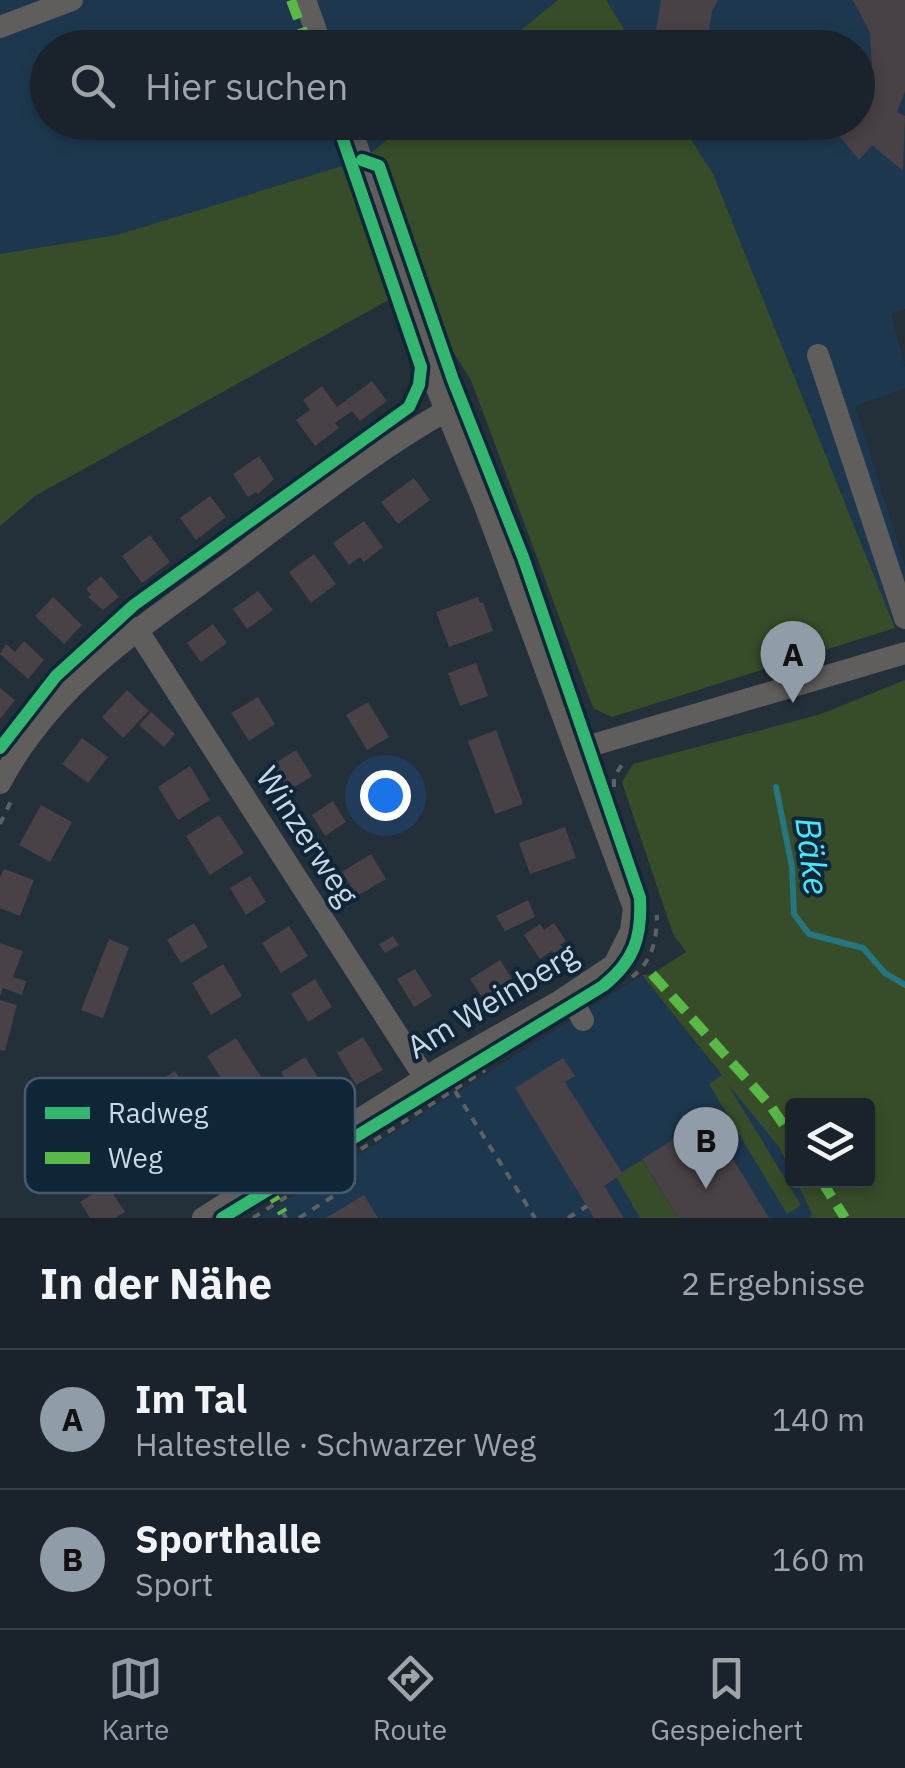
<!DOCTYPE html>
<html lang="de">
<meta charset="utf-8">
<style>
:root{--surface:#1a232b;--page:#272f37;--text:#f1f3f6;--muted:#9fa4a9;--line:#384047;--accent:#909ca8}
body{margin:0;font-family:"IBM Plex Sans",sans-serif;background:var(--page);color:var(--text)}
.controls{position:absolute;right:30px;bottom:30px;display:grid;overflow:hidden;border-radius:10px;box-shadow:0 5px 15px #0003}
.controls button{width:90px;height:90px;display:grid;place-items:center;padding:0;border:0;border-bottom:2px solid var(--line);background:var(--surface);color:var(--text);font:50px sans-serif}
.you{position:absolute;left:385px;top:795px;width:35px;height:35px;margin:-25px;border:8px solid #fff;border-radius:50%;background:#1a73e8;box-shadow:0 0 0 15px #1a73e833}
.badge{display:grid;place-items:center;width:65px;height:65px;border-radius:50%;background:var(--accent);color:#111;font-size:32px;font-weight:700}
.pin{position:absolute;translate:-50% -82px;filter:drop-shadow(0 2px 5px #0008)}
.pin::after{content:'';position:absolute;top:52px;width:35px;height:30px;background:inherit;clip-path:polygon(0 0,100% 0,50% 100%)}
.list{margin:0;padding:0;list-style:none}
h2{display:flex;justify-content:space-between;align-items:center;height:130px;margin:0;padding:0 40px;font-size:42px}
h2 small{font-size:32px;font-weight:400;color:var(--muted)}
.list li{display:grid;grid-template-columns:65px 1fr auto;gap:30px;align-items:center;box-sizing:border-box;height:140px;padding:0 40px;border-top:2px solid var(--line)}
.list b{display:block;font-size:38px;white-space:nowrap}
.list p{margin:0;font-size:32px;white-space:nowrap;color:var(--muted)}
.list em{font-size:32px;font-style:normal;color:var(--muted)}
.icon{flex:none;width:55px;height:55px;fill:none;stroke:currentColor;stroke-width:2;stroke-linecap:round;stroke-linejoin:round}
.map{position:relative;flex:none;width:905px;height:1218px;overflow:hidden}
.search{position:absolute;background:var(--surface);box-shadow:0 5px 15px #0003;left:30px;right:30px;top:30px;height:110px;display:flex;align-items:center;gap:25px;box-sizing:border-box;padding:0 35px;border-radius:55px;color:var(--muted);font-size:38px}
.sheet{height:410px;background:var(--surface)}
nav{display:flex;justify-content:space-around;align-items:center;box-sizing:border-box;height:140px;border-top:2px solid var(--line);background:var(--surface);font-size:28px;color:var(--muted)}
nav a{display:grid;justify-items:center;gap:5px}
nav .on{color:var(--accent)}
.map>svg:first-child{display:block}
.built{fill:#1d384e}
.green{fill:#374d29}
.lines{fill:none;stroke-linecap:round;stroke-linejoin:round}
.stream{stroke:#267680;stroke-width:6}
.building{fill:#484145}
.path{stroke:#5e6163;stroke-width:4;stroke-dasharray:8 8;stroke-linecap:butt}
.minor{stroke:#5f5e5d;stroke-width:22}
.quiet{stroke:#58b947;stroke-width:10;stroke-dasharray:20 10;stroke-linecap:butt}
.cycleway-casing{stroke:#0f2639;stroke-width:19}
.cycleway{stroke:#33b770;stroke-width:12}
.labels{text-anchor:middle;stroke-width:8;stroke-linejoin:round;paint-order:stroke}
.street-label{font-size:32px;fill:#cad7e4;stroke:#0f2639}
.water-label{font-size:35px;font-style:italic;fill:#46e9fb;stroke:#0f2639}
.key{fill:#0f2639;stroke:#475b6c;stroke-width:2.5}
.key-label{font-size:28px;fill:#cad7e4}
</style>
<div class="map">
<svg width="905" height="1218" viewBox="0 0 905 1218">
<rect width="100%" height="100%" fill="#232f39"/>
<path class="built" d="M0 0H558L500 47 48 48V122L408 123 362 160 117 235 0 254Z
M606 0H905V309L891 314 905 368V388L855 406 905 566V625L895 628 713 174 681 123 858 122V48L635 47Z
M642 975 779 1147 792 1180 796 1181 812 1214 809 1218H259Z"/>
<path class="green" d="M558 0H606L635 47H500Z
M408 123H681L713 174 895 628 612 717 593 708 471 380 412 287 35 496 0 526V254L117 235 362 160Z
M905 680V1218H809L812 1214 796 1181 868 1180V1106H792V1174L779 1147 727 1083 801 1205 787 1214 709 1084 722 1075 642 975 652 974 686 952 673 934 622 782 633 764 821 714Z
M642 1160 678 1218H640L617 1178 623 1174 622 1172Z"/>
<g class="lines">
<path class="stream" d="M776 787 792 867 794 914 809 934 863 948 885 973 905 985"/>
</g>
<path class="building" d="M661 0H718L712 11 707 42H654Z
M853 0H905V91L897 112 905 116 903 171 872 145 859 160 828 122H858V80L869 82 872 67 870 33Z
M372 381 387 401 360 421 352 411 335 423 339 428 315 446 296 420 310 410 303 400 322 386 337 407Z
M259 456 274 479 258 494 256 492 248 497 233 474Z
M414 478 430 500 398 524 381 502Z
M210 496 226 517 196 540 180 518Z
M364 521 383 547 364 562 360 557 349 565 333 543Z
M150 535 170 562 142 583 122 556Z
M314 554 336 584 311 603 289 572Z
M101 576 119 597 103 610 88 597 91 595 86 589Z
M258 591 273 610 247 629 233 609Z
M53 597 82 625 64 644 35 616Z
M478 597 480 603 483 602 493 631 449 647 436 612Z
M213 624 227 643 201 662 187 643Z
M24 641 44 660 28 679 0 654 6 644 15 652Z
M476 663 488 696 460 706 448 673Z
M0 688 15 700 0 719Z
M127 690 149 711 123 738 102 717Z
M258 697 275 724 249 741 231 713Z
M368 702 389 737 367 750 346 715Z
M151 712 175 734 164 747 139 725Z
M496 730 523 804 495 814 468 741Z
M82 738 108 757 88 783 62 764Z
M296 750 312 776 281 796 264 770Z
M190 766 210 800 178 820 158 787Z
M333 801 346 822 325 836 312 815Z
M41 805 72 822 50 862 19 845Z
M219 815 244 853 210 875 186 836Z
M565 827 576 858 530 874 519 843Z
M371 854 386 879 357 896 342 872Z
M4 869 34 880 20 916 0 908V877Z
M250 876 266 902 246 915 230 888Z
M528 900 535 917 505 931 496 916Z
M194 923 208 947 181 963 167 940Z
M554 923 566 941 560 945 566 952 557 958 552 951 540 959 524 935 540 924 544 930Z
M289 926 308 956 281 973 262 943Z
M393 936 399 945 385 953 379 944Z
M109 939 129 947 103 1018 81 1010Z
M0 943 23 951 13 977 26 981 22 995 3 988 0 996Z
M500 960 515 984 485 1002 470 979Z
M223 964 242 996 211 1015 192 983Z
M415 969 432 996 414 1007 397 979Z
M315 979 332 1007 308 1022 291 994Z
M0 1000 17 1005 5 1051 0 1050Z
M363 1037 383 1070 356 1085 337 1053Z
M236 1038 261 1077 232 1095 207 1056Z
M305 1057 319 1079 295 1095 281 1072Z
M563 1058 575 1076 565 1082 623 1174 604 1186 624 1218H594L515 1088Z
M175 1071 199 1110 170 1128 146 1089Z
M708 1118 769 1218H678L642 1159Z
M107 1185 125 1212 115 1218H90L80 1202Z
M364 1195 378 1218H326Z"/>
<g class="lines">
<path class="path" d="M614 787V777L625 760
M0 824 11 801
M632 977C652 962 657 939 657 915
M455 1091 535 1218
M283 1213 286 1218
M253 1218 485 1070
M299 1218 354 1183 340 1162
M568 1218 587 1206"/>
<path class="minor" d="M305 0 322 48
M0 27 72 0
M818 355 905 618
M136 628 425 1078
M576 750 905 653
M0 783C55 680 145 625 235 559 304 507 372 453 447 410
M569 995 583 1020
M203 1218 441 1068 560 1001 614 965 631 931 634 908 484 503 432 376 349 122"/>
<path class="quiet" d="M291 0 309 48
M652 974 770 1105 792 1137
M821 1180 845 1218
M266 1184 283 1213"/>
<g class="cycleway-casing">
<path id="cycleway" d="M0 748 56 676 134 605 409 407 419 385 421 367 337 122
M222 1218 603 986C634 961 642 938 640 898L523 557 453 380 379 166 362 160"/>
</g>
<use href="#cycleway" class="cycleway"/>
</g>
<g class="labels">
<g class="street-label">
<text transform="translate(307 836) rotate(57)" y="11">Winzerweg</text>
<text transform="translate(492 1001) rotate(-31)" y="11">Am Weinberg</text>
</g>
<g class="water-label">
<text transform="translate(812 856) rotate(83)" y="12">Bäke</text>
</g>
</g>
<rect x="25" y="1078" width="330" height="115" rx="15" class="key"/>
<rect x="45" y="1107" width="45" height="12" fill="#33b770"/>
<rect x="45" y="1152" width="45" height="12" fill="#58b947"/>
<g class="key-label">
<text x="108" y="1123">Radweg</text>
<text x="108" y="1168">Weg</text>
</g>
</svg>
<div class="controls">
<button><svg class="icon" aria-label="layers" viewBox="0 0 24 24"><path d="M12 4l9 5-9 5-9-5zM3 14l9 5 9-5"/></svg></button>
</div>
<div class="you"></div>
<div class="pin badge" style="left:793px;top:703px">A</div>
<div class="pin badge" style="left:706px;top:1189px">B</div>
<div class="search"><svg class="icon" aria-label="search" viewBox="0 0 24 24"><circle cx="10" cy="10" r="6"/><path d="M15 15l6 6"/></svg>Hier suchen</div>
</div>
<section class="sheet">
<h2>In der Nähe<small>2 Ergebnisse</small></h2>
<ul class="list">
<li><span class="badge">A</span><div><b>Im Tal</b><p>Haltestelle · Schwarzer Weg</p></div><em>140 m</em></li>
<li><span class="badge">B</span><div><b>Sporthalle</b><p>Sport</p></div><em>160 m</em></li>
</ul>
</section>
<nav>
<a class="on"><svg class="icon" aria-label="map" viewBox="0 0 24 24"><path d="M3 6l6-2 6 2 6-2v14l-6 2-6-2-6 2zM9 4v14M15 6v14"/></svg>Karte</a>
<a><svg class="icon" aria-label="directions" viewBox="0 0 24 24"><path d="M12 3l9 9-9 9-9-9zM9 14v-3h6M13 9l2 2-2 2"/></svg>Route</a>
<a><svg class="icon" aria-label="saved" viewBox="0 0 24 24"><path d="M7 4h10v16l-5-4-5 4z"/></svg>Gespeichert</a>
</nav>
